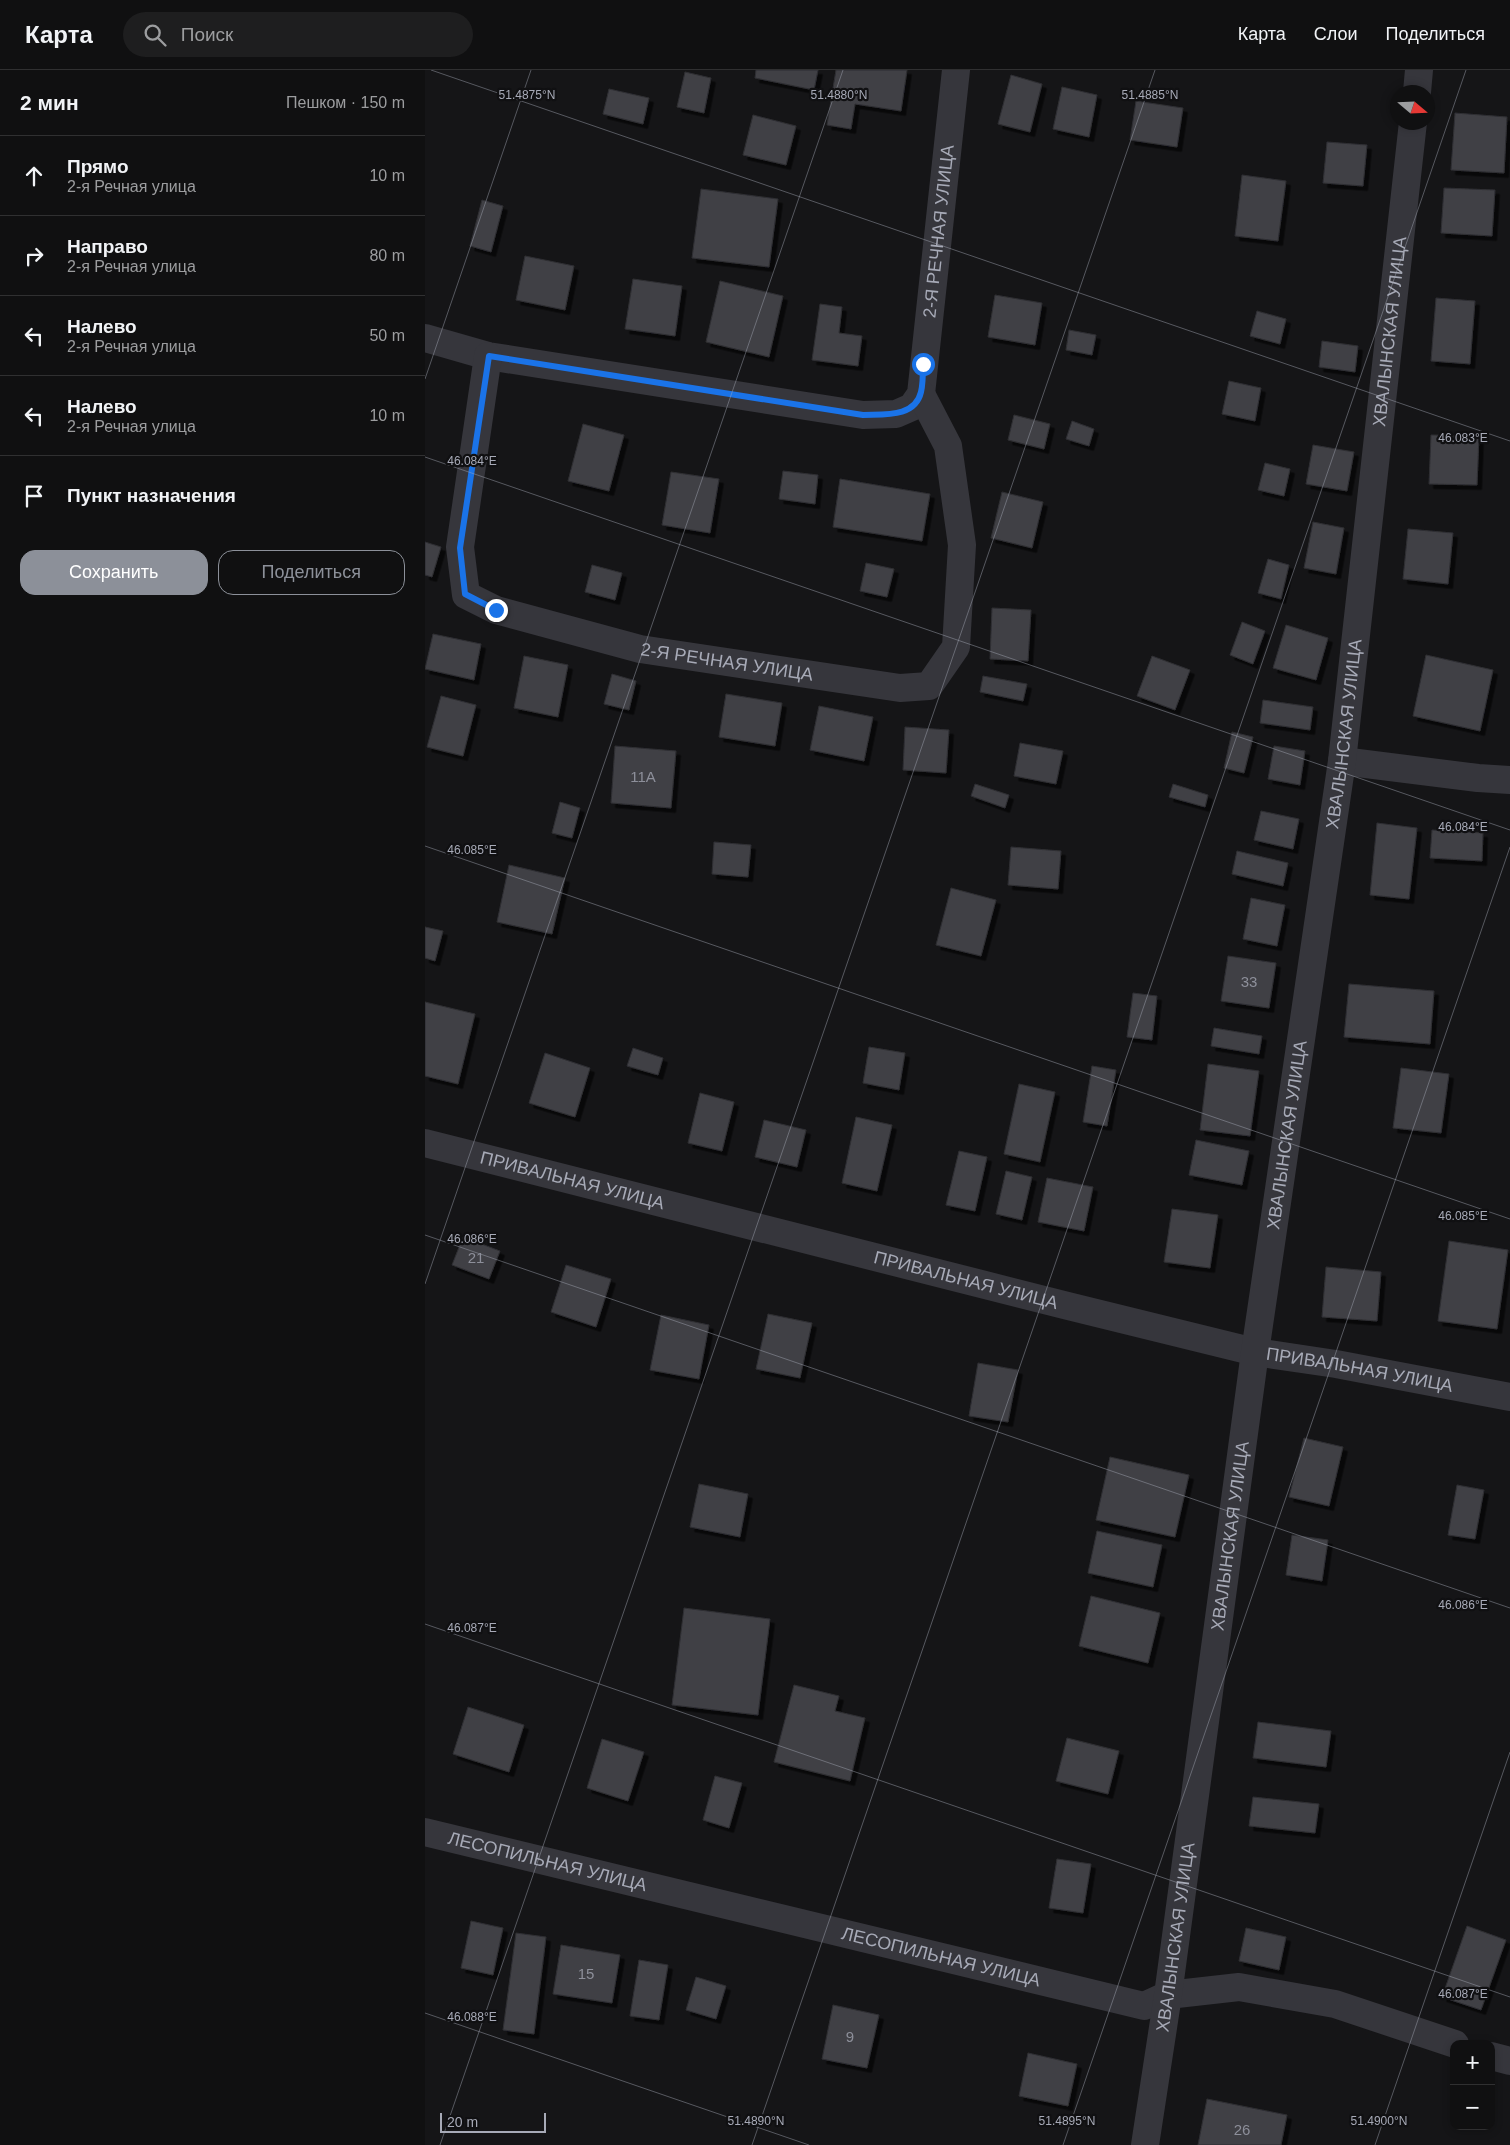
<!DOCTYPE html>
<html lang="ru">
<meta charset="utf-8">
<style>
:root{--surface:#101011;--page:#1e1e1f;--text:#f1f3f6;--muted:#9c9d9f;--line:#303031;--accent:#8c9099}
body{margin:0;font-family:Helvetica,sans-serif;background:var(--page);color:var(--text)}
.controls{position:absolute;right:15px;bottom:15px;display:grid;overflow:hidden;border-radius:10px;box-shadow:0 2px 8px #0003}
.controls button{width:45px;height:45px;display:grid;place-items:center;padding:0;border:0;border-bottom:1px solid var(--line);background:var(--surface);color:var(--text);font:25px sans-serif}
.compass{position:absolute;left:965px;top:15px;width:45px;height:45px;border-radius:50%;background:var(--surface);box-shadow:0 2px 8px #0003;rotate:109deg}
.scale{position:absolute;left:15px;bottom:12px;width:106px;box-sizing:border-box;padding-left:5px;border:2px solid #a7aab7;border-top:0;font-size:14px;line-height:18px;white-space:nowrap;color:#a7aab7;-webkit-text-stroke:4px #101012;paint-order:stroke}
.stop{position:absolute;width:15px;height:15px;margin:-11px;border:4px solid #1a73e8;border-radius:50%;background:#fff}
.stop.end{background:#1a73e8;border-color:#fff;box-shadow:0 1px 5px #0008}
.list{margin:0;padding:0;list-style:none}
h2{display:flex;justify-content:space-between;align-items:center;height:65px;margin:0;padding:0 20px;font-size:21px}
h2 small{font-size:16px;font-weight:400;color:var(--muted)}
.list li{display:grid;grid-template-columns:32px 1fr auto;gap:15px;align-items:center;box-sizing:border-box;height:80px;padding:0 20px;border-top:1px solid var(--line)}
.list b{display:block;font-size:19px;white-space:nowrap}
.list p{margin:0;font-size:16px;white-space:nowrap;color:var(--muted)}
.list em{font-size:16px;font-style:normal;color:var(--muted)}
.actions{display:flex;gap:10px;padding:15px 20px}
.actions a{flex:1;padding:11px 0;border:1px solid var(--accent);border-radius:15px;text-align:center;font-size:18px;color:var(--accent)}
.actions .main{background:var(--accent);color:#fff}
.icon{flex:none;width:28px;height:28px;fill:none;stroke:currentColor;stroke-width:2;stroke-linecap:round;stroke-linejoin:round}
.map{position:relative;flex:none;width:1085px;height:2075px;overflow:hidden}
header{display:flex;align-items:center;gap:30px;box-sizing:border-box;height:70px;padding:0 25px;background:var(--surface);border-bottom:1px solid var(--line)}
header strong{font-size:24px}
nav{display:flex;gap:28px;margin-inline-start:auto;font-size:18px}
.search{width:350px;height:45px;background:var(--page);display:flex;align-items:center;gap:12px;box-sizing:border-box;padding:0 18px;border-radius:28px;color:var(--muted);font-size:19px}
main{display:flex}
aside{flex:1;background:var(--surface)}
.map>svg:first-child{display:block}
.building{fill:#3f3f44;stroke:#2f2f33;filter:url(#shadow)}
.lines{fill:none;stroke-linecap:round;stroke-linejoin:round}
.minor{stroke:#36363c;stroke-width:28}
.route{stroke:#1a73e8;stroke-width:6}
.ticks{fill:none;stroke:#a7aab7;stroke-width:1;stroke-opacity:0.45}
.labels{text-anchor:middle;stroke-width:4.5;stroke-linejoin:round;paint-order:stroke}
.number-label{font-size:15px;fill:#8d8f9a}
.street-label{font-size:18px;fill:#a7aab7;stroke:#101012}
.ticks-label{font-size:12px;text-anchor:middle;fill:#a7aab7;stroke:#101012;stroke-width:4.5;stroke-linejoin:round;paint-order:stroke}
</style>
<header>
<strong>Карта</strong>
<div class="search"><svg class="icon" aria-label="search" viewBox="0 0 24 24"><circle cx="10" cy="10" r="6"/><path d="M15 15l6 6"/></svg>Поиск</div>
<nav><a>Карта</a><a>Слои</a><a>Поделиться</a></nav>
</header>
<main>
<aside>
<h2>2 мин<small>Пешком · 150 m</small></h2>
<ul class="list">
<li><svg class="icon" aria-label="ahead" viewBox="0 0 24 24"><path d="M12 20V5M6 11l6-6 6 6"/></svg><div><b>Прямо</b><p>2-я Речная улица</p></div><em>10 m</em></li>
<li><svg class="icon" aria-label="right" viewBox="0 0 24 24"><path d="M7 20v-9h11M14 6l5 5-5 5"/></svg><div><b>Направо</b><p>2-я Речная улица</p></div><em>80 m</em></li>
<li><svg class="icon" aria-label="left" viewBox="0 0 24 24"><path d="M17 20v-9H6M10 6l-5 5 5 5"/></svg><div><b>Налево</b><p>2-я Речная улица</p></div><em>50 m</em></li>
<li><svg class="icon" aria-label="left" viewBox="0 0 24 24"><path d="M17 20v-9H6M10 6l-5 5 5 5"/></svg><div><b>Налево</b><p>2-я Речная улица</p></div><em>10 m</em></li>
<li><svg class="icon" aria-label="arrive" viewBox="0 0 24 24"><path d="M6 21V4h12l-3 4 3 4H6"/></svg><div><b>Пункт назначения</b></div></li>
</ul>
<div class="actions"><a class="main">Сохранить</a><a>Поделиться</a></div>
</aside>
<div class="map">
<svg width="1085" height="2075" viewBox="0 0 1085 2075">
<defs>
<filter id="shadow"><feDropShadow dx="4.5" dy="4.5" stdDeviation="0" flood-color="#0009"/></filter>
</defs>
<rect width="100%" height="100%" fill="#151517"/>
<path class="building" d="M331 0H393L389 20 330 8Z
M411 0H482L476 41 430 34 426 59 402 55Z
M260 2 286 8 279 43 252 37Z
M586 5 617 14 605 62 573 54Z
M637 17 672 25 664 67 628 59Z
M184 19 224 28 218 54 178 44Z
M711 31 758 38 752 77 705 70Z
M1030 43 1082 47 1079 103 1026 100Z
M328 45 371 56 361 95 318 85Z
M902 72 942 75 938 116 898 113Z
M817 105 861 111 853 171 810 166Z
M1019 118 1070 120 1067 166 1016 163Z
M276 119 353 129 344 197 267 188Z
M57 130 78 136 66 182 45 176Z
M100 186 149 196 140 240 91 230Z
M208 209 257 216 250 266 200 259Z
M295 211 358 226 344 287 281 272Z
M570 225 617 233 610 275 563 267Z
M1011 228 1050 231 1045 294 1006 291Z
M395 234 417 237 414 263 437 266 433 296 387 290Z
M832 241 861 249 855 274 825 266Z
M644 260 671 265 667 285 641 280Z
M897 271 933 276 930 302 894 297Z
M804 311 836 318 830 351 797 344Z
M589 345 625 354 619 379 583 370Z
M647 351 669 359 664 376 641 369Z
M158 354 199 365 184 421 143 411Z
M1006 365 1054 366 1052 415 1004 414Z
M888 375 929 382 922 421 881 414Z
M840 393 865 399 859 426 833 420Z
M358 401 393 405 390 434 354 429Z
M246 402 294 409 285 463 237 455Z
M415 409 505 424 497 471 408 457Z
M577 422 618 432 607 478 566 468Z
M888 452 919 458 911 504 879 498Z
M983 459 1028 463 1023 514 978 509Z
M0 472 16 477 7 507 0 505Z
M843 489 864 495 856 529 833 523Z
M441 493 469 499 462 527 435 521Z
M167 495 197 503 190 530 160 522Z
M567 538 606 540 603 591 565 589Z
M817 552 840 561 828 594 805 585Z
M861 555 903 568 891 610 848 598Z
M8 564 56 574 49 610 0 599Z
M1001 585 1068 600 1055 661 988 646Z
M99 586 143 595 133 647 89 638Z
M727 586 765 600 750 640 712 626Z
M187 604 211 611 204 640 179 634Z
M558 606 602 614 598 631 555 622Z
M301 624 357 633 350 676 294 667Z
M16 626 51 635 38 686 2 677Z
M838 630 888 637 885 660 835 653Z
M394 636 448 647 439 691 385 680Z
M480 657 524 660 521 703 478 700Z
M807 662 828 667 819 703 799 698Z
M595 673 638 681 631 714 589 706Z
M190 676 251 681 246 738 186 733Z
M849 676 880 681 875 715 843 709Z
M550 714 584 725 580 738 546 726Z
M748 714 783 725 780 737 744 727Z
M135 732 155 738 147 768 127 763Z
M836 741 874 749 868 779 829 770Z
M952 753 992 758 984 829 945 825Z
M1007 760 1058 763 1057 791 1005 788Z
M289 772 326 775 323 807 287 804Z
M586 777 636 781 633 819 583 815Z
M812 781 863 793 858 816 807 804Z
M84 795 140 808 127 864 72 852Z
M526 818 571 830 556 886 511 875Z
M826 828 860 835 852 876 818 869Z
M0 857 18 861 10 891 0 888Z
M803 886 851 893 844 938 796 931Z
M924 914 1009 921 1005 974 919 967Z
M708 923 732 926 727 970 702 967Z
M0 932 50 944 33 1014 0 1006Z
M789 958 837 966 834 984 786 976Z
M444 977 480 983 474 1020 438 1013Z
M208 978 238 988 233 1005 202 996Z
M120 983 165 998 150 1047 104 1033Z
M783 994 834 1001 825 1066 775 1060Z
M667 996 691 1000 682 1056 658 1052Z
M976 998 1024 1004 1016 1063 968 1058Z
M594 1014 630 1022 615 1092 579 1084Z
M275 1023 309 1032 297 1081 263 1073Z
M431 1047 467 1055 452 1121 417 1113Z
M339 1050 381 1060 372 1097 330 1087Z
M771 1070 824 1081 817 1115 764 1105Z
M534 1081 562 1087 550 1141 521 1135Z
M581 1101 607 1107 597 1150 571 1144Z
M622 1108 668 1117 659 1161 613 1152Z
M747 1139 793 1145 785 1198 739 1192Z
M38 1167 75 1181 64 1209 27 1195Z
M1024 1171 1083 1180 1072 1259 1013 1251Z
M141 1195 186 1209 171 1257 126 1242Z
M901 1197 956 1202 952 1251 897 1247Z
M343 1244 387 1253 375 1308 331 1299Z
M236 1245 284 1255 274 1309 225 1300Z
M553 1293 593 1300 583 1352 544 1346Z
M879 1368 918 1377 904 1436 864 1427Z
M685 1387 764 1405 750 1467 671 1450Z
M274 1414 323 1424 315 1467 265 1457Z
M1032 1415 1059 1420 1050 1469 1023 1465Z
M672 1461 737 1475 728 1517 663 1503Z
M867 1465 903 1470 897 1511 861 1505Z
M666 1526 735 1543 723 1593 654 1576Z
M259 1538 345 1549 333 1645 247 1635Z
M369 1615 414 1626 410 1641 440 1648 425 1711 349 1692Z
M43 1637 99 1655 84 1702 28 1684Z
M833 1652 906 1661 901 1697 828 1688Z
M642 1668 694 1681 683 1724 631 1711Z
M177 1669 219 1682 203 1731 162 1718Z
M290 1706 317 1713 304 1758 278 1750Z
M828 1727 894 1734 890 1763 824 1756Z
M632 1789 666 1794 658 1843 624 1838Z
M46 1851 78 1858 68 1905 36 1898Z
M1042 1856 1081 1870 1056 1940 1017 1927Z
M821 1858 861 1867 854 1900 814 1891Z
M91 1863 121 1867 109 1964 78 1960Z
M136 1875 195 1885 187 1933 128 1924Z
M214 1890 243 1895 234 1950 205 1946Z
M271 1907 301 1916 291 1949 261 1940Z
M408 1935 454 1945 442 1998 397 1989Z
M603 1983 652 1994 643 2036 594 2026Z
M782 2029 862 2045 856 2075H773Z"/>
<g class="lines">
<g class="minor">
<path d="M992 22 994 0"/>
<path id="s1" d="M0 268 63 286 438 345 471 344 487 337 496 324 531 0"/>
<path id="s2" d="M63 286 35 477 41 525 71 540 215 579 475 618 504 616 531 577 537 475 523 376 496 324"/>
<path d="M917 691 1053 708 1085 710"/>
<path id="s3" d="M0 1073 643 1236 830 1282 911 1294 1085 1327"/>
<path id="s4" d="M0 1762 719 1936 743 1925 814 1917 910 1934 1030 1974"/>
<path d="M1066 1986 1085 1991"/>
<path id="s5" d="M720 2075 743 1925 830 1282 917 691 988 52"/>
</g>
</g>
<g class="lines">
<path class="route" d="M71 540 40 524 35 478 64 286 438 345C458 344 490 348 496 322 498 314 498 303 498 294"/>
</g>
<path class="ticks" d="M6 0 1085 371M0 309 106 0M0 387 1085 760M0 776 1085 1149M0 1165 1085 1538M0 1214 418 0M0 1554 1085 1927M0 1943 384 2075M15 2075 730 0M327 2075 1041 0M638 2075 1085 777M950 2075 1085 1682"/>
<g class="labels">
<g class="number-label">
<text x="218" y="712">11А</text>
<text x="824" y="917">33</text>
<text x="51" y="1193">21</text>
<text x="161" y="1909">15</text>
<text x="425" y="1972">9</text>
<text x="817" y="2065">26</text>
</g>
<g class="street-label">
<text dy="6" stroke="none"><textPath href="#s1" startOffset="675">2-Я РЕЧНАЯ УЛИЦА</textPath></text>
<text dy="6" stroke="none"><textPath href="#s5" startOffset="1830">ХВАЛЫНСКАЯ УЛИЦА</textPath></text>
<text dy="6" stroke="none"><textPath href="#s2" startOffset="512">2-Я РЕЧНАЯ УЛИЦА</textPath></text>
<text dy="6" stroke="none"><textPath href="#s5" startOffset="1425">ХВАЛЫНСКАЯ УЛИЦА</textPath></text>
<text dy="6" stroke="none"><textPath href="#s5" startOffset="1020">ХВАЛЫНСКАЯ УЛИЦА</textPath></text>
<text dy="6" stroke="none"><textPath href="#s3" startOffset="152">ПРИВАЛЬНАЯ УЛИЦА</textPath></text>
<text dy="6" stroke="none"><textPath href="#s3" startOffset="558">ПРИВАЛЬНАЯ УЛИЦА</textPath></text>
<text dy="6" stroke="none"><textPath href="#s3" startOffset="962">ПРИВАЛЬНАЯ УЛИЦА</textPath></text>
<text dy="6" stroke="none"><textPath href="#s5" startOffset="615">ХВАЛЫНСКАЯ УЛИЦА</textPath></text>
<text dy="6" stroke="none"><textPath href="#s4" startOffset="126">ЛЕСОПИЛЬНАЯ УЛИЦА</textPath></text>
<text dy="6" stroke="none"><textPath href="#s5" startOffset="210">ХВАЛЫНСКАЯ УЛИЦА</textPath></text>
<text dy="6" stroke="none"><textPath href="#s4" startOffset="531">ЛЕСОПИЛЬНАЯ УЛИЦА</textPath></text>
</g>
</g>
<g class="ticks-label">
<text x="725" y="29">51.4885°N</text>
<text x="102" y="29">51.4875°N</text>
<text x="414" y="29">51.4880°N</text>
<text x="1038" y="372">46.083°E</text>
<text x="47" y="395">46.084°E</text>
<text x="1038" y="761">46.084°E</text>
<text x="47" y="784">46.085°E</text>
<text x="1038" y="1150">46.085°E</text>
<text x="47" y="1173">46.086°E</text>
<text x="1038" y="1539">46.086°E</text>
<text x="47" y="1562">46.087°E</text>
<text x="1038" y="1928">46.087°E</text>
<text x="47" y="1951">46.088°E</text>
<text x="331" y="2055">51.4890°N</text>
<text x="642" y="2055">51.4895°N</text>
<text x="954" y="2055">51.4900°N</text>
</g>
</svg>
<div class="controls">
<button>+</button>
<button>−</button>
</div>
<svg class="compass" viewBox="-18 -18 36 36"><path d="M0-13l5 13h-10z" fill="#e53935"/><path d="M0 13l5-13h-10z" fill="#9c9d9f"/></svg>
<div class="scale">20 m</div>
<div class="stop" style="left:498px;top:294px"></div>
<div class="stop end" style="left:71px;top:540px"></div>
</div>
</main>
